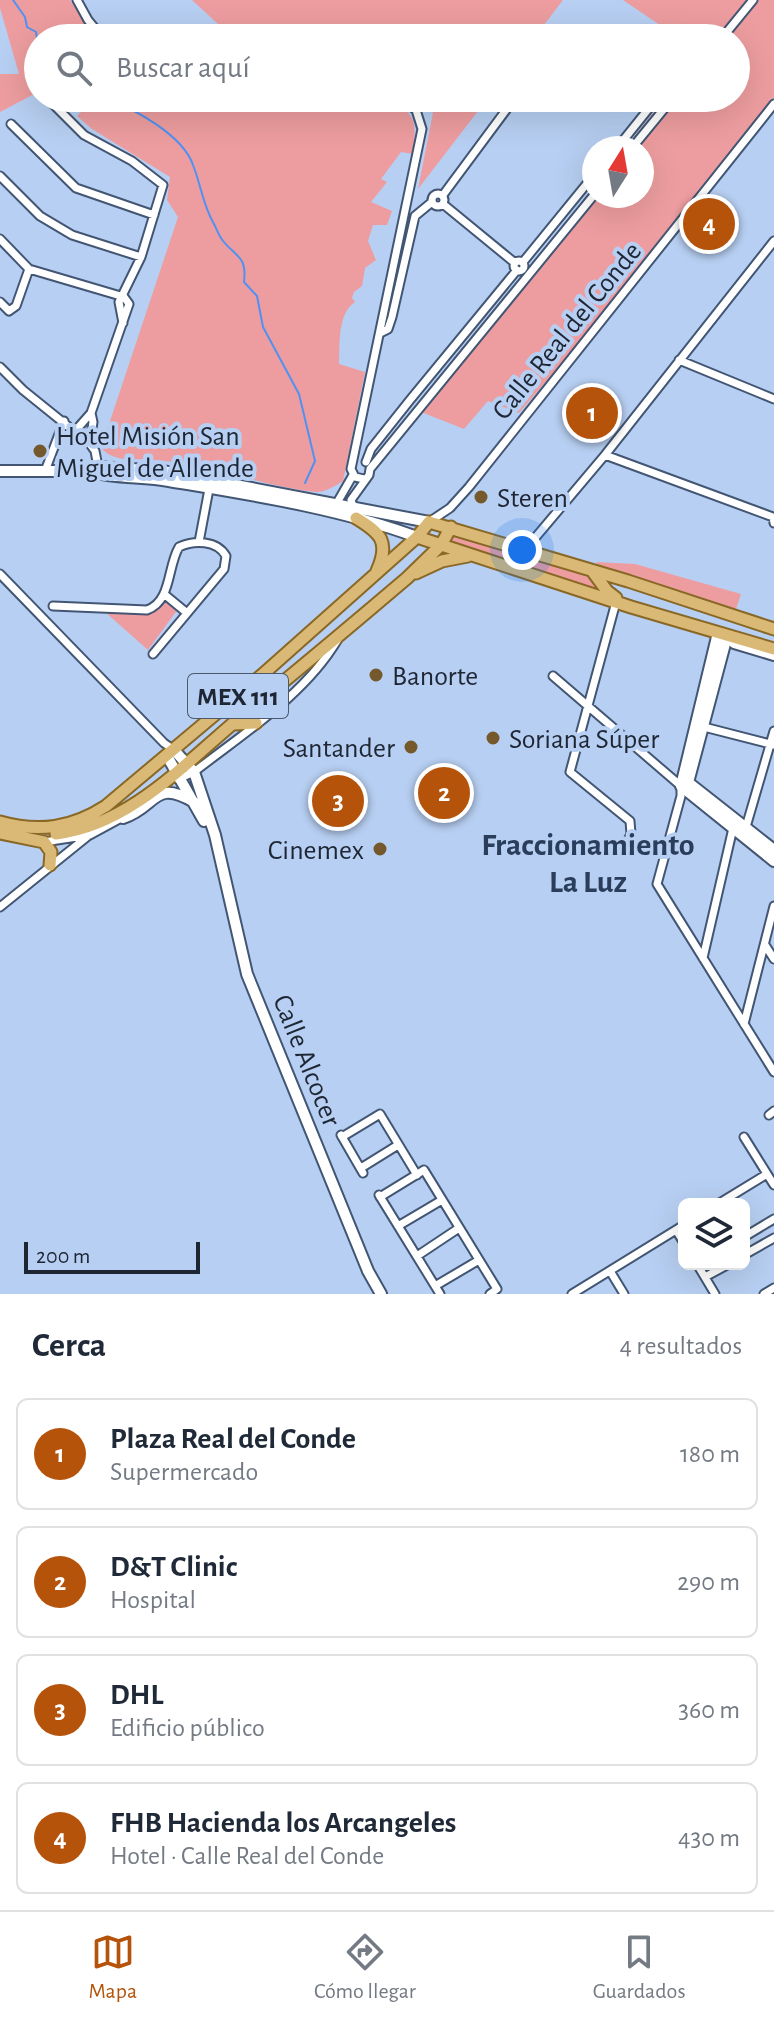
<!DOCTYPE html>
<html lang="es">
<meta charset="utf-8">
<style>
:root{--surface:#fff;--page:#f6f6f7;--text:#1f2937;--muted:#747a83;--line:#e0e1e3;--accent:#b45309}
body{margin:0;font-family:"Alegreya Sans",sans-serif;background:var(--page);color:var(--text)}
.controls{position:absolute;right:24px;bottom:24px;display:grid;overflow:hidden;border-radius:12px;box-shadow:0 8px 32px #0002}
.controls button{width:72px;height:72px;display:grid;place-items:center;padding:0;border:0;border-bottom:2px solid var(--line);background:var(--surface);color:var(--text);font:40px sans-serif}
.compass{position:absolute;left:582px;top:136px;width:72px;height:72px;border-radius:50%;background:var(--surface);box-shadow:0 8px 32px #0002;rotate:11deg}
.scale{position:absolute;left:24px;bottom:20px;width:176px;box-sizing:border-box;padding-left:8px;border:4px solid #1e2634;border-top:0;font-size:22px;line-height:28px;white-space:nowrap;color:#1e2634;-webkit-text-stroke:6px #b7cff2;paint-order:stroke}
.you{position:absolute;left:522px;top:550px;width:28px;height:28px;margin:-20px;border:6px solid #fff;border-radius:50%;background:#1a73e8;box-shadow:0 0 0 12px #1a73e833}
.badge{display:grid;place-items:center;width:52px;height:52px;border-radius:50%;background:var(--accent);color:#fff;font-size:26px;font-weight:700}
.pin{position:absolute;translate:-50% -50%;border:4px solid #fff;box-shadow:0 2px 8px #0006}
.list{margin:0;padding:0;list-style:none}
h2{display:flex;justify-content:space-between;align-items:center;height:104px;margin:0;padding:0 32px;font-size:34px}
h2 small{font-size:26px;font-weight:400;color:var(--muted)}
.list li{display:grid;grid-template-columns:52px 1fr auto;gap:24px;align-items:center;box-sizing:border-box;height:112px;margin:0 16px 16px;padding:0 16px;border:2px solid var(--line);border-radius:12px}
.list b{display:block;font-size:30px;white-space:nowrap}
.list p{margin:0;font-size:26px;white-space:nowrap;color:var(--muted)}
.list em{font-size:26px;font-style:normal;color:var(--muted)}
.icon{flex:none;width:44px;height:44px;fill:none;stroke:currentColor;stroke-width:2;stroke-linecap:round;stroke-linejoin:round}
.map{position:relative;flex:none;width:774px;height:1294px;overflow:hidden}
.search{position:absolute;background:var(--surface);box-shadow:0 8px 32px #0002;left:24px;right:24px;top:24px;height:88px;display:flex;align-items:center;gap:20px;box-sizing:border-box;padding:0 28px;border-radius:44px;color:var(--muted);font-size:30px}
.sheet{height:616px;background:var(--surface)}
nav{display:flex;justify-content:space-around;align-items:center;box-sizing:border-box;height:112px;border-top:2px solid var(--line);background:var(--surface);font-size:22px;color:var(--muted)}
nav a{display:grid;justify-items:center;gap:4px}
nav .on{color:var(--accent)}
.map>svg:first-child{display:block}
.green{fill:#ed9d9f}
.lines{fill:none;stroke-linecap:round;stroke-linejoin:round}
.stream{stroke:#5191f1;stroke-width:2}
.street-casing{stroke:#425674;stroke-width:11}
.secondary-casing{stroke:#425674;stroke-width:14}
.primary-casing{stroke:#896825;stroke-width:15}
.street{stroke:#fff;stroke-width:7}
.secondary{stroke:#fff;stroke-width:10}
.primary{stroke:#dab977;stroke-width:11}
.poi-dot{fill:#75592c;stroke:#b7cff2;stroke-width:3}
.labels{text-anchor:middle;stroke-width:8;stroke-linejoin:round;paint-order:stroke}
.shield{fill:#b7cff2;stroke:#4c596d;stroke-width:2}
.shield-label{font-size:26px;font-weight:bold;fill:#1e2634}
.street-label{font-size:28px;fill:#1e2634;stroke:#b7cff2}
.poi-label{font-size:28px;fill:#1e2634;stroke:#b7cff2;text-anchor:start}
.quarter-label{font-size:32px;font-weight:bold;fill:#2a3d5a;stroke:#b7cff2}
</style>
<div class="map">
<svg width="774" height="1294" viewBox="0 0 774 1294">
<rect width="100%" height="100%" fill="#b7cff2"/>
<path class="green" d="M0 0H70L96 38H38V92L0 112V74H19L0 8Z
M192 0H563L534 38H226L218 24Z
M623 0H774V97L573 350 519 413 488 401 464 429 416 410 594 187V196H642V148H625L665 98H736V38H679Z
M94 98H390C418 117 416 122 413 154L401 152 381 179 387 182 371 202 392 211 387 225H373L368 241 376 260 365 268 362 286 354 292 352 298 355 302C337 314 340 345 339 364L365 372 343 481C335 486 324 493 315 492 261 486 208 463 152 460 133 458 115 463 101 448L178 217 167 200 170 177 92 129 77 116Z
M409 98H488L418 189 433 113Z
M454 535 594 578 597 588 606 597 447 544Z
M596 562 635 564 741 594 736 609 600 568Z
M169 602 178 609 148 650 104 611 142 612Z"/>
<g class="lines">
<path class="stream" d="M13 0 25 17 27 27 36 32 38 44
M106 98C134 109 183 135 193 165 201 185 203 206 214 224 217 230 219 236 223 241 237 258 247 256 244 282L257 296 263 327 299 394 315 461 305 483"/>
<g class="street-casing">
<path id="street" d="M77 0 88 20 103 38
M722 38 753 0
M50 101 84 135 132 161 163 185 141 257 119 302 123 323
M11 124 76 188 154 215
M617 148 650 107
M632 148 673 98
M0 176 40 216 72 235 141 257
M432 200a6 6 0 1 1 12 0a6 6 0 1 1-12 0Z
M443 195 515 98
M443 204 515 263
M0 239 29 269 124 297
M514 266a5 5 0 1 1 10 0a5 5 0 1 1-10 0Z
M523 262 594 175
M0 302 9 311 16 306 29 269
M380 333 388 329 392 317 415 216 432 202
M679 360 774 399
M0 367 23 390 90 444 95 451 99 472
M76 430 91 413 129 304 124 297
M90 444 93 422 91 413
M605 455 773 517 774 523
M366 462 371 449 410 400 517 270
M45 471 64 421
M364 479 355 477 351 469 422 129 416 110 400 98
M334 508 353 475
M354 509 351 500 369 475 370 469 594 195
M429 522 450 508 469 487 774 104
M199 542 209 489
M528 553 535 538 605 455 774 241
M0 574 164 743 174 750
M164 594 187 613
M616 602 570 772 630 821 631 834 628 840
M53 606 147 610C172 601 167 567 179 547 194 540 217 540 226 556L224 569 153 654
M553 676 681 786V796L657 884 774 1072
M704 727 774 745
M178 779 194 772C244 733 306 694 338 639
M746 827 774 731
M44 842 90 835 125 816
M0 907 88 836
M765 945 774 959
M703 958 733 828
M744 1024 774 906
M769 1115 774 1111
M341 1135 363 1173
M342 1137 380 1114 417 1175
M744 1137 774 1185
M361 1168 398 1145
M379 1195 440 1294
M380 1197 424 1170 497 1289 490 1294
M718 1204 767 1174
M398 1226 442 1200
M676 1230 684 1243
M744 1237 774 1219
M744 1255 774 1238
M417 1256 459 1228
M697 1264 715 1294
M610 1271 624 1294
M705 1277 729 1264
M435 1286 479 1260
M572 1294 684 1225
M764 1294 774 1288"/>
</g>
<g class="secondary-casing">
<path id="secondary" d="M0 471H87L99 467 162 471 429 522
M89 471C115 479 142 476 169 481 252 495 338 508 417 537
M717 637 681 786 774 861
M734 643 774 655
M174 750 194 772 215 835 247 974 368 1271 381 1294
M167 756 204 821
M685 780 774 850
M686 790 726 640
M123 818C157 807 153 778 194 802"/>
</g>
<g class="primary-casing">
<path id="primary" d="M356 518C381 533 390 542 377 571
M417 537 631 607 774 649
M593 572 607 591 616 598
M416 573 442 561 468 556
M234 724 256 723
M0 822C39 833 72 828 106 806L262 675 417 537 429 522 628 581 774 629
M0 833 44 842 51 852 50 865
M56 834C131 825 187 761 243 715 298 670 353 624 407 578L441 545 451 527"/>
</g>
<use href="#street" class="street"/>
<use href="#secondary" class="secondary"/>
<use href="#primary" class="primary"/>
</g>
<g class="poi-dot">
<circle cx="40" cy="451" r="8"/>
<circle cx="481" cy="497" r="8"/>
<circle cx="376" cy="675" r="8"/>
<circle cx="493" cy="738" r="8"/>
<circle cx="411" cy="747" r="8"/>
<circle cx="380" cy="849" r="8"/>
</g>
<g class="labels">
<rect class="shield" x="188" y="674" width="100" height="44" rx="6"/>
<g class="shield-label">
<text x="238" y="705">MEX 111</text>
</g>
<g class="street-label">
<text transform="translate(566 330) rotate(-51)" y="10">Calle Real del Conde</text>
<text transform="translate(308 1060) rotate(68)" y="10">Calle Alcocer</text>
</g>
<g class="poi-label">
<text x="56" y="445">Hotel Misión San<tspan x="56" dy="32">Miguel de Allende</tspan></text>
<text x="497" y="507">Steren</text>
<text x="392" y="685">Banorte</text>
<text x="509" y="748">Soriana Súper</text>
<text x="395" y="757" text-anchor="end">Santander</text>
<text x="364" y="859" text-anchor="end">Cinemex</text>
</g>
<g class="quarter-label">
<text x="588" y="855">Fraccionamiento<tspan x="588" dy="37">La Luz</tspan></text>
</g>
</g>
</svg>
<div class="controls">
<button><svg class="icon" aria-label="layers" viewBox="0 0 24 24"><path d="M12 4l9 5-9 5-9-5zM3 14l9 5 9-5"/></svg></button>
</div>
<svg class="compass" viewBox="-18 -18 36 36"><path d="M0-13l5 13h-10z" fill="#e53935"/><path d="M0 13l5-13h-10z" fill="#747a83"/></svg>
<div class="scale">200 m</div>
<div class="you"></div>
<div class="pin badge" style="left:592px;top:413px">1</div>
<div class="pin badge" style="left:444px;top:793px">2</div>
<div class="pin badge" style="left:338px;top:801px">3</div>
<div class="pin badge" style="left:709px;top:224px">4</div>
<div class="search"><svg class="icon" aria-label="search" viewBox="0 0 24 24"><circle cx="10" cy="10" r="6"/><path d="M15 15l6 6"/></svg>Buscar aquí</div>
</div>
<section class="sheet">
<h2>Cerca<small>4 resultados</small></h2>
<ul class="list">
<li><span class="badge">1</span><div><b>Plaza Real del Conde</b><p>Supermercado</p></div><em>180 m</em></li>
<li><span class="badge">2</span><div><b>D&amp;T Clinic</b><p>Hospital</p></div><em>290 m</em></li>
<li><span class="badge">3</span><div><b>DHL</b><p>Edificio público</p></div><em>360 m</em></li>
<li><span class="badge">4</span><div><b>FHB Hacienda los Arcangeles</b><p>Hotel · Calle Real del Conde</p></div><em>430 m</em></li>
</ul>
</section>
<nav>
<a class="on"><svg class="icon" aria-label="map" viewBox="0 0 24 24"><path d="M3 6l6-2 6 2 6-2v14l-6 2-6-2-6 2zM9 4v14M15 6v14"/></svg>Mapa</a>
<a><svg class="icon" aria-label="directions" viewBox="0 0 24 24"><path d="M12 3l9 9-9 9-9-9zM9 14v-3h6M13 9l2 2-2 2"/></svg>Cómo llegar</a>
<a><svg class="icon" aria-label="saved" viewBox="0 0 24 24"><path d="M7 4h10v16l-5-4-5 4z"/></svg>Guardados</a>
</nav>
